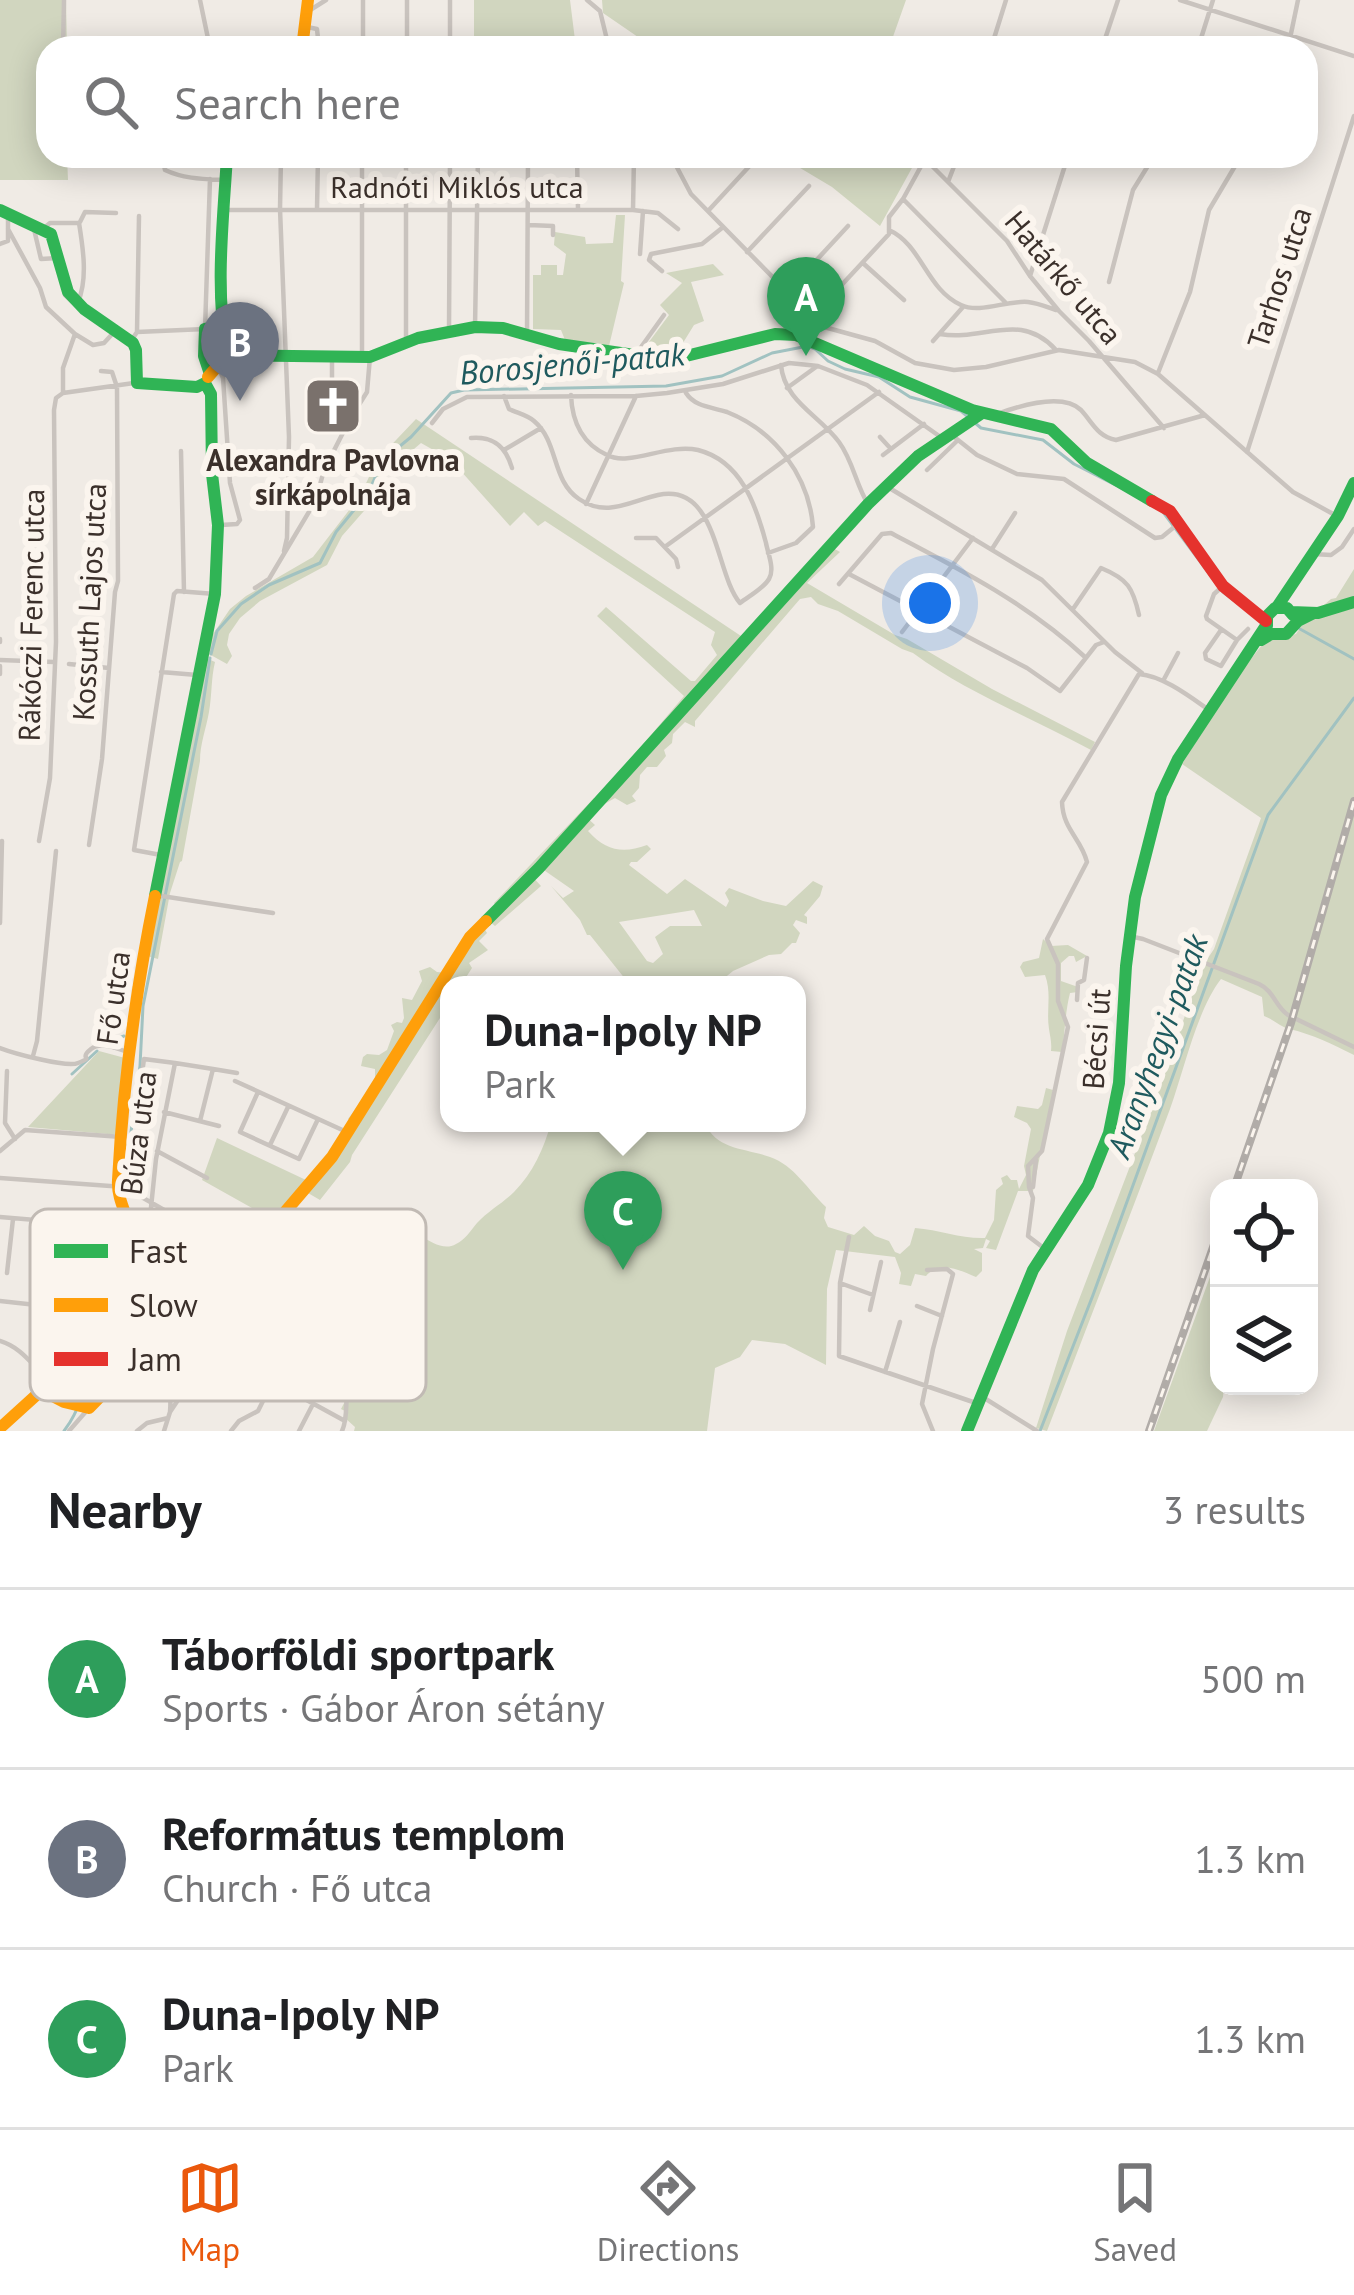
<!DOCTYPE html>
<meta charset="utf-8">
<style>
:root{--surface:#fff;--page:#f2f2f2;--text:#202124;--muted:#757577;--line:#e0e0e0;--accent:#ea580c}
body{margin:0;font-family:"PT Sans",sans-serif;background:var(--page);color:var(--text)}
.controls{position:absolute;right:36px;bottom:36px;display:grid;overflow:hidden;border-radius:24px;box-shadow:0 6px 30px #0003}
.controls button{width:108px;height:108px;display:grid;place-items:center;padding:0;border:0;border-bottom:3px solid var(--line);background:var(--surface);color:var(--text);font:60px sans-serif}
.you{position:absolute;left:930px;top:603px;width:42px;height:42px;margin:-30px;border:9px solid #fff;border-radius:50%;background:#1a73e8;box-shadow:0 0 0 18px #1a73e833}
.badge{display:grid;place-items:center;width:78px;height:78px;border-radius:50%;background:var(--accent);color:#fff;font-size:39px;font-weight:700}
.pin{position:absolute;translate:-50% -99px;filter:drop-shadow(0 3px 6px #0008)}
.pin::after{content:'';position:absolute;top:63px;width:42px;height:36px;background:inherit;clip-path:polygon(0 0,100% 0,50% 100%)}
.popup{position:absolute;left:440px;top:976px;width:366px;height:156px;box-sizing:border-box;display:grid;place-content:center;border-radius:24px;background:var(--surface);filter:drop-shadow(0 3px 9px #0005);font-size:39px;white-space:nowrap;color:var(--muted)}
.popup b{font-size:45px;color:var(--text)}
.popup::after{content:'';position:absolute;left:50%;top:100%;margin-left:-24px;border:24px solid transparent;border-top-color:var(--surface)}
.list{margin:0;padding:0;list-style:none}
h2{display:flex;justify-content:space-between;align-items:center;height:156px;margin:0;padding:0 48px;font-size:51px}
h2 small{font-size:39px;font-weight:400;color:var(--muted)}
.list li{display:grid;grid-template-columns:78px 1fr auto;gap:36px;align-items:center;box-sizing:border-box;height:180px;padding:0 48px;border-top:3px solid var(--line)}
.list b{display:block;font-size:45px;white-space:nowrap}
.list p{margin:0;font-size:39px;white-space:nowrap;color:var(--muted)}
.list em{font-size:39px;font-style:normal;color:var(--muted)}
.icon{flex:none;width:66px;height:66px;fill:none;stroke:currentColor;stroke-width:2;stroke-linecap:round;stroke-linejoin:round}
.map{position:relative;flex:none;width:1354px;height:1431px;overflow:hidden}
.search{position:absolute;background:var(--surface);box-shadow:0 6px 30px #0003;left:36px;right:36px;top:36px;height:132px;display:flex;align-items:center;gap:30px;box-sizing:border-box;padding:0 42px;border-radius:36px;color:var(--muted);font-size:45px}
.sheet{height:696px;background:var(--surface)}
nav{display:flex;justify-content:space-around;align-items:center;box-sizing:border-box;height:168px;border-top:3px solid var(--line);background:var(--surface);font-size:33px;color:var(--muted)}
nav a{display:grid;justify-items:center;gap:6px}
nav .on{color:var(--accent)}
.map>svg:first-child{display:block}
.green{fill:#d1d6bf;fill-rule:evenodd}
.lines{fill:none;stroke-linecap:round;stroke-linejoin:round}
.stream{stroke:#a1c2c1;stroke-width:3}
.street{stroke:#c9c3be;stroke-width:4.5}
.fast{stroke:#30b455;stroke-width:12}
.slow{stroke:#ff9f0a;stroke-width:12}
.jam{stroke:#e5322d;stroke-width:12}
.rail-casing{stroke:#b1aca8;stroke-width:8}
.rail{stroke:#fbf5ee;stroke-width:3;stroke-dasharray:9;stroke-linecap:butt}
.labels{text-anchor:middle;stroke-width:12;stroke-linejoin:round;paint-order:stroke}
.street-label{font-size:30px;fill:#3b302b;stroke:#fbf5ee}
.poi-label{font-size:30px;font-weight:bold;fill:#3b302b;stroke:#fbf5ee}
.water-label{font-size:33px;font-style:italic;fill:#1f5a5e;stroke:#fbf5ee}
.key{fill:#fbf5ee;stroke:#c1bab4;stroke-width:3}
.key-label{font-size:33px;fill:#3b302b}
</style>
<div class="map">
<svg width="1354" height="1431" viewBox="0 0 1354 1431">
<rect width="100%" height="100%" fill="#f0ebe5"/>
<path class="green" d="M0 0H66L67 48H48V156H67L68 180H0Z
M474 0H570L576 48H474Z
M602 0H906L889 48H654L603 13Z
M780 156H917L918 157 880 226 832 187Z
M616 215H625L621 281 624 283 609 346 565 340 561 330 533 329V275H541V265H557V275H563L566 254 554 245 555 232 585 237 586 244 613 243Z
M713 264 724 275 691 282 704 321 694 325 678 351 640 354 669 315 660 305 682 283 666 273Z
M416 419 747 640 826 544 840 552 807 583 895 635 907 639 992 689 1095 742 1091 750C1031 717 969 694 913 653L902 649 838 611 818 604 811 597 800 599 695 721V727L685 722 673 734 672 743 664 750 666 756 657 767H647L640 775 639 788 632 796 636 801 627 805 615 798 599 807 610 791 606 788 684 696 597 616 606 607 691 681H695L717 655 711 645 715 632 545 521 538 526 524 512 510 526 451 460 421 443 386 473 378 495 342 536 327 565 260 601 240 618 229 634 227 645 232 656 227 664 209 654 211 637 230 609 246 596 313 557 360 496 377 460Z
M1354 569V1055C1332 1044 1312 1034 1289 1029 1281 1027 1273 1019 1264 1016L1262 997 1221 979C1197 1010 1184 1070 1170 1109 1130 1216 1088 1324 1047 1431L1036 1428 1067 1331 1161 1085 1201 969H1194L1185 963 1186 958 1202 964V967L1214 949 1261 818 1182 764 1238 675 1266 640 1296 634 1304 622 1331 599 1336 598Z
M206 658 215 662C211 679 212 695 209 712 206 729 200 744 200 761L182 861 180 862 170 893 158 959 147 956Z
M594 798 598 799 584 815 595 825 588 831C606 851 623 854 647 845L651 849 637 862H631L629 865 667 894 685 879 726 907 729 901 725 893 729 888 763 901 786 906 813 881 823 886 820 896 804 915 807 917V924L796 920 793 925 800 933 796 943H792L781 954 769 955 733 971 716 985H630L590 935H587L580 920 551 886 563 898 574 891 538 866 530 874 541 886 495 926 490 922 484 928 487 933 479 941 488 950 469 963 472 968 461 985H449V1004L352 1155 350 1162 320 1200 308 1193 356 1125 348 1119 370 1089 375 1079V1069L361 1066 363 1057 367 1054 379 1055 387 1050 394 1031 391 1025 397 1022 402 1023 404 1018 402 998 412 1000 422 981 419 971 430 967 437 972 447 973 473 936 499 910 494 903ZM694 910 702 926H670L655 937 663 954 653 963 647 961 619 922Z
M1043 939 1051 946 1068 945 1087 956 1076 962 1074 956H1069L1061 963V981L1078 987V992L1070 993C1065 1013 1065 1032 1062 1052L1051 1051C1052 1043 1050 1036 1049 1029 1046 1010 1052 994 1045 975L1025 977 1020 967 1023 962 1039 958Z
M99 1051 125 1058 119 1135 28 1127Z
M1046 1088 1053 1090 1033 1191H1018L996 1250 986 1248 990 1241 986 1239 983 1248 974 1249 982 1253V1271L976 1277C959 1270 940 1260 926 1276L915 1274 911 1286 899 1284 901 1273 895 1257 836 1250 827 1289 826 1365 785 1344 752 1340 740 1357 715 1368 707 1431H354L355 1427 345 1418 347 1412 341 1409 361 1371 391 1335 409 1307 396 1294C399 1286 406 1276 408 1268 410 1252 407 1248 420 1236 432 1242 444 1251 456 1244 465 1240 471 1230 477 1223 488 1211 503 1203 514 1192 533 1173 544 1148 551 1123H705C716 1150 745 1148 770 1157 794 1165 808 1190 826 1207L824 1218 828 1227 854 1235 864 1226 875 1236 889 1241 895 1252 900 1254 910 1245 915 1228C940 1230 962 1239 985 1238L994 1220 996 1190 1003 1184 1001 1178 1007 1175 1011 1180H1017L1019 1189 1026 1175 1024 1166 1031 1129 1027 1123 1014 1117 1017 1106 1038 1109 1042 1105Z
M217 1138 306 1180 304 1184 307 1185 275 1221 202 1180Z
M1219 1252V1386H1224L1223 1397 1207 1431H1154Z"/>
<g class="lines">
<path class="stream" d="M1163 512 1223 592 1255 616
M1300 629 1354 659
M211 654 217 631 241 604 269 585 320 563 336 532 368 493 383 460 411 437 451 393 464 390 666 386 722 376 772 353 808 346 815 349 828 361 845 369 879 377 910 397 961 411 981 428 1043 440 1074 464 1139 497
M103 1044 124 1036
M72 1074 97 1051
M124 1183 140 1066 143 1006 201 717 210 658
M131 1219 139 1235 135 1267
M129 1304 133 1277
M64 1431C79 1411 77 1404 87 1384 96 1367 108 1358 109 1338
M1040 1431 1093 1295 1268 815 1354 698"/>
<path class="street" d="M200 0 210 48
M587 0 600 11 609 48
M1180 0 1354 56
M307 12 326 0
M307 27 317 29 319 48
M63 48 64 0
M363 48V0
M407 48V0
M450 48V0
M991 48 1006 0
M1102 48 1118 0
M1198 48 1213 0
M1288 48 1298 0
M162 156 165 170C184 179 204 179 225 180
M281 156 280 209 289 437 287 538 284 551
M406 156V343
M577 156 578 209
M671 156 691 194 811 316
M948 182 958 156
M904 200 1005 302
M317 209 318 156
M227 210H633L658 213 678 229
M633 210 634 156
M708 211 756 159
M80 222 85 212 116 213
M33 225 41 259 58 258
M529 225 553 226V235
M44 228 50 223H79C83 248 88 279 78 302
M8 229 40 288 46 307 75 334 93 345 104 343 115 331
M889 230C922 245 926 289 961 305 980 314 1007 300 1028 302 1038 303 1047 307 1056 310
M0 244 8 241V217
M747 252 809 186
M640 254 643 211
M864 264 904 300
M662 271 649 260 651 254 702 244 722 228
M1030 276 1068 156
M1109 282 1133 190 1154 156
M66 287 65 295 76 305
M786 293 848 226
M806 322 875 341 915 363 954 370 986 367 1059 350 1135 362 1158 374 1293 492 1335 515
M475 327 478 156
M449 331 450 156
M137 332 205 329 210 179
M797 333 889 234V217L903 199 925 159 1007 241 1030 276 1059 311 1089 341 1164 428
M940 334C983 342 1020 310 1056 350
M527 335 528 156
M131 341 137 332 139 216
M933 341 963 307
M332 356V392
M634 357 664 315
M362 358V156
M217 364 223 378 230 483 240 520 237 524 221 525
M781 365C784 401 819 415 839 442 853 461 856 485 868 504
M1158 373 1190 292 1209 210 1241 156
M787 388 816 367
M63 393 134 383
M686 393C695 407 712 407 727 412 775 431 809 476 813 527L796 543 768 553
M504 396 509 409C517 413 527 415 534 421 559 442 551 480 579 499 607 518 630 501 658 495 718 482 715 574 740 603 749 596 763 589 769 579 775 569 768 554 766 543 756 505 741 461 698 450 667 443 629 467 607 455 583 444 572 422 571 395
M997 414C1019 406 1062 392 1081 410 1093 423 1097 436 1116 440L1205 415
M432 423 443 409 467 397 636 396 667 393 723 384 789 363 818 366 867 385 942 438
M953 436 977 455 1017 474 1064 479 1155 538 1162 537 1173 528
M880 437 891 449
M471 438C494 436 506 447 512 468
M504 450 541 428
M181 451 184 592
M1247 452 1354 116
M883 455 924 424
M927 470 958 440
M886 486 1042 580 1115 652 1142 673
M586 504 636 396
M636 538H656L676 559 678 567
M666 546 879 392
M992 549 1015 513
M1313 554 1331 555 1342 547 1354 529
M849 574 1027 668 1060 691 1096 645 1104 642
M839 584 882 534 891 533C960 569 1028 604 1085 657
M1223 586 1214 594 1206 616 1207 619 1237 640 1248 629
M255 588 269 579 316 500 324 470 350 419 367 392 370 357
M1073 609 1101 568C1128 579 1133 588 1139 615
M1221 630 1205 653 1206 659 1221 666 1237 640
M902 632 973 538
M0 642V639
M0 660 54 662
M69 664 109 668
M0 666V674
M161 672 197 675
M1163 681 1178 653
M39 841 50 778 56 642 54 410 56 398 63 393V368L75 334
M89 845 102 759 115 592 118 581 117 387 112 372 101 371
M161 855 134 850 174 594 177 591 215 594
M155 895 273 913
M0 923 2 841
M1129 936 1143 939 1259 984C1274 991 1275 1006 1288 1015L1354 1047
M1077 1000 1078 983 1084 980 1087 958
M0 1048C13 1053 67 1068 78 1063 96 1056 77 1060 91 1049 101 1041 119 1049 130 1053
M33 1056 37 1041 56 851
M175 1063 213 1069
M7 1071 5 1123 15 1139
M235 1081 349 1133
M258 1092 240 1132 299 1159 318 1119
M164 1112 219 1126
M136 1117 144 1059 175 1063 156 1159 150 1217 135 1291 183 1319 189 1327 214 1333 245 1345 263 1359 281 1386 345 1421
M200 1121 213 1069 237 1073
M270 1145 288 1107
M0 1151 25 1130 122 1137
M157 1151 207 1178
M0 1178 124 1187 388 1338
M1033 1187 1036 1160
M0 1217 130 1228
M238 1217 409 1314 349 1383C344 1399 349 1416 342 1431
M147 1233 227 1280
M849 1237 840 1283 839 1356 973 1402
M1045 1249 1028 1236 1033 1198 1029 1187 1028 1166 1042 1151 1068 1027 1058 1001V964L1047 939 1087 862C1081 838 1063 830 1062 802L1139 674C1163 676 1189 696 1209 710
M141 1262 208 1302
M927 1270 947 1269 953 1274 933 1349 922 1404 933 1431
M7 1273 13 1219
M234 1274 305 1317 375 1355
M840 1283 873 1295
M57 1285 63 1221
M216 1297 285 1342 287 1349
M0 1301 118 1314
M917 1306 942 1316
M870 1310 881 1262
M149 1319 162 1326V1332L153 1343
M0 1341C23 1348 33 1367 51 1382
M151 1351C166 1368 172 1389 170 1412
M218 1366 230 1353
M885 1372 900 1322
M981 1396 1037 1431
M69 1431 89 1408
M137 1431 147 1423 168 1418
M164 1431 170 1412 178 1400 218 1366 225 1337
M231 1431 239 1421 258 1411 305 1317
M299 1431 313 1404"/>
<path class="fast" d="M227 156C223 223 215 289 227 355
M0 210 51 234 68 292 84 309 133 343 136 350 137 383 197 387 205 383
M227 355 370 357 418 338 475 327 503 328 559 344 655 358 682 357 775 334 796 335 972 410 1051 429 1087 463 1152 501
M210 374 204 356 205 329 221 326
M1277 607 1338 516 1354 483
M1291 612 1318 613 1354 602
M1267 626V616L1275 608H1287L1293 615
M1261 640 1271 634H1286L1298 621 1312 614
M155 896 215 594 218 525 212 474 211 394 205 383
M486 921 539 868 868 504 918 456 982 413
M967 1431 1033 1270 1088 1185 1109 1133 1119 1083 1126 966 1135 897 1161 795 1178 759 1267 624"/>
<path class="slow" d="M302 48 308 0
M208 377 227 355
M41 1390 64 1402 89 1408 135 1361 186 1323 208 1302 332 1157 470 937 486 921
M0 1428 108 1330C127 1300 139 1260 129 1224 124 1209 117 1196 118 1180 123 1085 136 989 155 896"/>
<path class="jam" d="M1152 501 1170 511 1223 586 1266 621"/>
<g class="rail-casing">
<path id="rail" d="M1234 1188 1291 1023 1354 801
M1149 1431 1219 1230"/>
</g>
<use href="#rail" class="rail"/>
</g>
<defs>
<g id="church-square" transform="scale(3)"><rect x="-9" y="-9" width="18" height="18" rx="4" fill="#7a716c" stroke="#fbf5ee"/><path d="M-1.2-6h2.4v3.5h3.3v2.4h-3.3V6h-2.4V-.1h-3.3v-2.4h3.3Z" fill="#fff"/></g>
</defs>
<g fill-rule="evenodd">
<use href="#church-square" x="333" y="406"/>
</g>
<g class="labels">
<g class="street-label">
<text x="457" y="198">Radnóti Miklós utca</text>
<text transform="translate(1063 278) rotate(50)" y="10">Határkő utca</text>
<text transform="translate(1280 278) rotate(-72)" y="10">Tarhos utca</text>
<text transform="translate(90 602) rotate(-87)" y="10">Kossuth Lajos utca</text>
<text transform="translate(32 615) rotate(-89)" y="10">Rákóczi Ferenc utca</text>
<text transform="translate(114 998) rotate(-82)" y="10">Fő utca</text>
<text transform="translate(1097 1039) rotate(-86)" y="10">Bécsi út</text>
<text transform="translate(139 1133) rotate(-83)" y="10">Búza utca</text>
</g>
<g class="poi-label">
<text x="333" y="471">Alexandra Pavlovna<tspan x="333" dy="34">sírkápolnája</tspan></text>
</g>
<g class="water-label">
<text transform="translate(572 363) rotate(-5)" y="12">Borosjenői-patak</text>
<text transform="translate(1157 1046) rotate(-70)" y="12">Aranyhegyi-patak</text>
</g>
</g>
<rect x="30" y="1209" width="396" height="192" rx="18" class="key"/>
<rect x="54" y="1244" width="54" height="14" fill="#30b455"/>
<rect x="54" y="1298" width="54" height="14" fill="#ff9f0a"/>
<rect x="54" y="1352" width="54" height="14" fill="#e5322d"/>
<g class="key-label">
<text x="129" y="1263">Fast</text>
<text x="129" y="1317">Slow</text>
<text x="129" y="1371">Jam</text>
</g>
</svg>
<div class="controls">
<button><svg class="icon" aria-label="locate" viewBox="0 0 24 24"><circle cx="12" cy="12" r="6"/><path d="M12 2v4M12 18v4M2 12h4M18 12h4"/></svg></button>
<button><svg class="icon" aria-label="layers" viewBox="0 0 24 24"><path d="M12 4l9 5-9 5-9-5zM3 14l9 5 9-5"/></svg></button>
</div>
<div class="you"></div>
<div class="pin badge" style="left:806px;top:356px;background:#2e9e5b">A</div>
<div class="pin badge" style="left:240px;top:401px;background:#6b7280">B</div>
<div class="pin badge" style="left:623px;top:1270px;background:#2e9e5b">C</div>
<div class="popup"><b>Duna-Ipoly NP</b>Park</div>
<div class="search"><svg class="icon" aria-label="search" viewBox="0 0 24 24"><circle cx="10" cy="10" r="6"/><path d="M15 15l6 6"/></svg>Search here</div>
</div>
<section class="sheet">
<h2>Nearby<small>3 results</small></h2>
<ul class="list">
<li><span class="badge" style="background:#2e9e5b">A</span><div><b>Táborföldi sportpark</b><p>Sports · Gábor Áron sétány</p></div><em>500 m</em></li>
<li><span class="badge" style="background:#6b7280">B</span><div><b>Református templom</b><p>Church · Fő utca</p></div><em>1.3 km</em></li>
<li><span class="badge" style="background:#2e9e5b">C</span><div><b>Duna-Ipoly NP</b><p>Park</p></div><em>1.3 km</em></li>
</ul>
</section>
<nav>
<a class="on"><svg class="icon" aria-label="map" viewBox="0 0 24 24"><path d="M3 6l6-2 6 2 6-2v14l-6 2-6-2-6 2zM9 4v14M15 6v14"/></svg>Map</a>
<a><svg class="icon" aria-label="directions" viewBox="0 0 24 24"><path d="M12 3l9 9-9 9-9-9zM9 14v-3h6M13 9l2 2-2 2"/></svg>Directions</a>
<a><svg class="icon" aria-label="saved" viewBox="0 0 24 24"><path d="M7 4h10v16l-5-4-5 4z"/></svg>Saved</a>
</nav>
